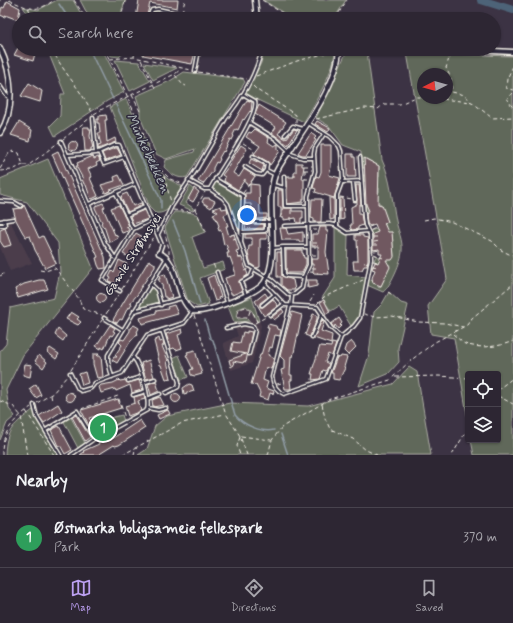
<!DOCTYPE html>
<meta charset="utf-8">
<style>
:root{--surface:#2d2633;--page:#352e3b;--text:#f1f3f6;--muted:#a7a5ac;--line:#48434e;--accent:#bca0f2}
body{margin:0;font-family:Mynerve,sans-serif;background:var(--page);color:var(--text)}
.controls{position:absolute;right:12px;bottom:12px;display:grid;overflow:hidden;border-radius:4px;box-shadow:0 1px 3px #0004}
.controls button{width:36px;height:36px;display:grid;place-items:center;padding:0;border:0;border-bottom:1px solid var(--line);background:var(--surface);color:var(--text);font:20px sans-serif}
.compass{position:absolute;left:417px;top:68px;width:36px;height:36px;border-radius:50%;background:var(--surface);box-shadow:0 1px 3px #0004;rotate:264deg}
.you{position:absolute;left:247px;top:215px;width:14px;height:14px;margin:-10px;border:3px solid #fff;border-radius:50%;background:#1a73e8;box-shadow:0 0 0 6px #1a73e833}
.badge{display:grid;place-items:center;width:26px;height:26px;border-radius:50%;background:var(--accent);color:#fff;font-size:13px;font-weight:700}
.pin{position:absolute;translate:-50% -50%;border:2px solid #fff;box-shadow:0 1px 4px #0006}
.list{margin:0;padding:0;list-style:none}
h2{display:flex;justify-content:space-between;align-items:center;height:52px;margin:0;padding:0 16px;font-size:17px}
h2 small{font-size:13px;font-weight:400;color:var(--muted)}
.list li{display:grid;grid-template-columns:26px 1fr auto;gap:12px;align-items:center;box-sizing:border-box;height:60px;padding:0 16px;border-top:1px solid var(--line)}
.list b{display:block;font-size:15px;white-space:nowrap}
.list p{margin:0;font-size:13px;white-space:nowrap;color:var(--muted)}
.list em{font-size:13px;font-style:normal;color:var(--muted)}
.icon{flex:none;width:22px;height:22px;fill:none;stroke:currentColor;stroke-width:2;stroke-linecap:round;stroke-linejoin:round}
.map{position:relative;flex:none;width:513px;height:455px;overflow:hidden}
.search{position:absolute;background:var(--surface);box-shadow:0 1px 3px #0004;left:12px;right:12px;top:12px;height:44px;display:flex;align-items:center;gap:10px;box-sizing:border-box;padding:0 14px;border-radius:22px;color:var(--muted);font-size:15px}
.sheet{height:112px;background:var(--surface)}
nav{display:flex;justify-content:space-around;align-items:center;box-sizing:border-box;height:56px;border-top:1px solid var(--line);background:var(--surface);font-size:11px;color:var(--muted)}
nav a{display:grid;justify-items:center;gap:2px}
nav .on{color:var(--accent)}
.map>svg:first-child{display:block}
.built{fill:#4b3e4c}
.green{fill:#60675a;stroke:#aaaca1;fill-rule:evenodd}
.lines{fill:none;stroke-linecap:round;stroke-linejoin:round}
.stream{stroke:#909ca5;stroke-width:1.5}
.river{stroke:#4d6478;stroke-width:8}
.building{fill:#6f5860;stroke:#f4f1e8}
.lane-casing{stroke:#f4f1e8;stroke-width:5}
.street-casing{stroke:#f4f1e8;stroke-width:7}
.path{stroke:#f4f1e8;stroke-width:1;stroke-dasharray:4 3;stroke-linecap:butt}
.lane{stroke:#2f2a3d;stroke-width:2}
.street{stroke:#2f2a3d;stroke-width:4}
.labels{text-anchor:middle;stroke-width:3;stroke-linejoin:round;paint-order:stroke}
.street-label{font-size:13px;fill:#f4f1e8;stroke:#2f2a3d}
.water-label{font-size:14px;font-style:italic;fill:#b1b9bb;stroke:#2f2a3d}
</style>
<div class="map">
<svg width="513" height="455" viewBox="0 0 513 455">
<rect width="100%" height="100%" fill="#3c3344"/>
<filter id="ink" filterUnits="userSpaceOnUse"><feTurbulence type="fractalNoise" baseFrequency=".025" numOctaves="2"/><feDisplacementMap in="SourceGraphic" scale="8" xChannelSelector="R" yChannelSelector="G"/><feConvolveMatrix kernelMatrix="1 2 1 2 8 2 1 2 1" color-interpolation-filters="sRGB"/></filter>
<g filter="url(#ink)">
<path class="built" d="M10 221 32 263 10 271 0 247V223Z
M252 297 261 326 252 363 231 370 223 343 238 336 228 306Z"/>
<path class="green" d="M57 0H73L84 19H31L23 7 38 10Z
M80 0H126L122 10V19H90Z
M263 0H346L334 19H293Z
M153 10 176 14 175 19H151Z
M47 49H102L124 92 107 101 55 136 50 126 60 116 61 94H65Z
M107 49H127V50L119 57 111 56Z
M264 49H334C339 63 312 108 304 122L245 94 261 63Z
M367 52 382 160C391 179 392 200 396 221 398 231 403 240 402 251 402 260 390 287 383 292L367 285 368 279 374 280 373 283 378 285V287L380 288 390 265 381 261 378 263 374 261 376 255 380 258 394 256 392 232 372 237 370 231 376 229 377 231 386 227 384 223 388 222 380 203 367 206 368 212H365V203L369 202 379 192V188L367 181H363L362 175 379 177V166L365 158 364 168H362L361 152 343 145 329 126 316 118 346 53Z
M407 53 513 56V455H474L471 440H498V374H468V420L454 338 431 334 428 306 447 279ZM423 74H447V98H423Z
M115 60 139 62 150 81 130 91Z
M144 63 177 68 153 80Z
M184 72 243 79 245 82 187 177C177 180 170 173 164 167L166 160 194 152 195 149 166 159 156 154 153 147 140 117V108L136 96 170 81Z
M126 99 159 171 168 179 182 186C175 198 171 215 155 213L150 208 110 107Z
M48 159 93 268 23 355 6 390 9 409 15 416 7 423 0 440V351L6 344 10 308 54 298 60 272 58 243 27 202 0 195V179Z
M217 179 242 195 241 237 229 202 211 189Z
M190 186 194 189 186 203 193 208V211L179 205Z
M174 212H189L198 215 205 232 192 237 203 268 223 262 225 269 200 278 209 304 197 307 188 301 165 228Z
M335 226 348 235 347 275 366 277C363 294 364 314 351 326L339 306 331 311 322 298 335 278Z
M153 288 156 290 159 303 140 309 139 306 149 290Z
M389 292 401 303 408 305 398 348 399 362 388 374 359 386 369 355 374 312 382 304Z
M252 297 259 321H257L252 311 246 306 238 309 236 316 238 319 247 318 250 321 234 322 228 306Z
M179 355 188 377 181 380 173 358Z
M409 367 417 372 431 455H138L147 449 155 426 167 416 230 403 308 406 393 384Z
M34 409 58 455H5C6 428 14 425 34 409Z
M122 415 124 421 99 434 93 422Z
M70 416 85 443 78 448 63 420Z"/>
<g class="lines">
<path class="stream" d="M59 4 69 19
M89 49 113 99
M116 105 161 200V209
M173 221 185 251 200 304
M205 320 210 338 213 340 235 415C243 425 262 433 274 430
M281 434 288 455"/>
<path class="river" d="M481 0 513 10"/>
</g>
<path class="building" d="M139 0H178L177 8 150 3 146 19 136 18Z
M7 1 20 8 18 20 5 15V17L0 15 2 7 4 8Z
M18 48 36 50 33 61 14 55Z
M144 49H198V53L195 52 192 64 143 55Z
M29 83 42 91 40 102 21 96Z
M247 100 252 102 251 112 250 111 244 120 243 119 238 130 236 129 233 135 234 136 232 140 230 139 224 152 223 151 219 158 220 159 218 163 216 162 213 168V171L203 184 198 181Z
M259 105 286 122 278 134 286 139 294 129 297 130 288 145 272 133 276 127 255 114Z
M106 115 107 120H105L107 142 115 138 116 142 98 149V146L101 145 98 133H100L99 123H97V119H99V116Z
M317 121 330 128 328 132 315 124Z
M19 122 32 130 30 141 11 135Z
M83 127H89V129H91L90 136 93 148H91V151H85Z
M255 129 269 138 268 142 274 146 278 144V149L280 151 270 165 268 162 254 154 260 146 246 137 249 132 251 133Z
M311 133 316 137 314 139 316 140 306 155H302L298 153Z
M68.5 146a4.5 4.5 0 1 1 9 0a4.5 4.5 0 1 1-9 0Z
M241 145 247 149 233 173 239 177 244 169 255 176 249 185 245 183V179L238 190 224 181 225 177 222 175 231 163 230 162Z
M321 145H331V167L329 175 340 178 334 198 315 192 316 189 313 188 316 176 319 177 321 172Z
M115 148H117L121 155 105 161 102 153Z
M58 151 105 257 106 268 100 269 98 265 96 258 98 257 52 154Z
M347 154H353V157H355L356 177H347Z
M93 156 94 159 98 157 100 161 96 163 97 165 88 169 92 177 90 178 98 196 92 199 90 197 86 185 84 184 82 179H83L76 166H78L77 163Z
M364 158 379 166 378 204 382 205 388 222 384 223 388 232H392L394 257 392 260H386L390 267 381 286 373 283 372 278 375 270 372 269 375 262 378 263 382 254H379V249L373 250V234L378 232 375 224 370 226 367 224 366 213 369 211 366 204Z
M251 159 264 165 262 171 249 163Z
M296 163H302V166H304L302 179H304V199H303V202L287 204V177H294V173L296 172Z
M119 175 124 185 110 190 111 191 105 193 101 185 115 181 114 177Z
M250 184 259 185 260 214H267V218L248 220V214H251V204H245V193H250Z
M356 185H359L361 205H359V214H361L363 225 358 227V229L352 230 351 229 350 225H352L351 207 357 204Z
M194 188 199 192 193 202 188 199Z
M278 190H282L283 208H292V211H303V218H301V223H297L296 218 284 220V218H281V207H278Z
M127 193 133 206 141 203 142 205 128 212 121 198 122 195Z
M204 198H209L215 201 211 208 202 202Z
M329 198H334V219L330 220Z
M340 198H343L344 219 340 220Z
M312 199H322L321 222H314V219L311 218Z
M103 203 105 207 103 208 115 235 116 234 118 238 111 242 109 241 104 226 103 227 101 223 102 222 95 208V206Z
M24 205 39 238 43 236 56 263 45 268 35 250 30 236 26 237 23 233 16 220 13 209 22 208Z
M119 205 129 226 126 227 129 229 128 231 122 233 111 208Z
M221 206 222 209 227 208 228 213 224 215 228 226H226L229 236 234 234 239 250 236 251 239 258H242L248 275 239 281 242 291 232 295V293H230L225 278 235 275V271L230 257 228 258 227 253H229L226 244 224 245 221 230 219 231 218 227 219 226 216 218H215L213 214 218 212 213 209Z
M144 210 148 219 133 224 130 216Z
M246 224H264V228L245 229Z
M320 227H326V231H328L326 252 329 274 313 273V264H311V259H318V246H312V234H318Z
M5 228 11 245 4 247 0 241V230Z
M280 228H286L288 234 303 232V242H299V240H282Z
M136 233 143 237 132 257 129 256V257L123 254Z
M265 233 267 234V239H260V267L256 268 251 264 248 254 249 246H252V238H245V234Z
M355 235H363V237L368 238V259L367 266H364L362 270H354L353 261H358L357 240H355Z
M286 250H302V253H303L304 258H306V264L302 273H286Z
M277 252H281L282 276 293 280 295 290H287L281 285V277H277Z
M119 260 127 264 124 270 122 268 116 283H113L109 281 111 278 109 277 112 271 114 273Z
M149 260 155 264V267L139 290 140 291 137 295 130 303 132 304 130 308 128 307 122 320 120 319 117 323 113 321 114 318Z
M165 274 172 297 166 299V297H164L162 285 158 279H160L159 276Z
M214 275 221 297 218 298 219 300 215 301 207 278Z
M39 280H44L48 289 18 298 15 289 24 284Z
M307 280H317V286L308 288Z
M265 293 268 297 260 303V307H263L273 299 278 306 264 316 255 301Z
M96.5 298a4.5 4.5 0 1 1 9 0a4.5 4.5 0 1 1-9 0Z
M324 300 330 312 326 314 320 302Z
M174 305 178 314 142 324 140 318 156 313V311L168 309 167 307Z
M282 309 284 312 274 320 272 317Z
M71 312 79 317 77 319 81 322 78 325 66 319Z
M292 312 302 315 293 357 291 356 290 375H292V380H290L291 389H285L281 370 284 369V360L280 356Z
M313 314 317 315V319L310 337 305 335Z
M339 318 342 323 340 325 341 326 338 329 335 325 334 328 331 324Z
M322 320 324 322 321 331 332 335 331 344 314 338Z
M268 324 276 326 277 329 281 330 280 336 275 335 272 348 270 347 268 355 274 359 273 362 271 369 266 367 263 380 268 382 266 388 274 391 273 394 270 393 268 400 259 397 260 393 256 385 251 384 260 355H261L269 328H267Z
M110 325 115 328 113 331 115 332 112 336 110 335 104 349 101 347V349L96 346Z
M134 325 139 328 137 332 138 333 130 342 117 363 112 360 114 357H117L115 355 122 345 119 342 121 339 124 340 130 331V328Z
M58 329 66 336 63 341 55 335Z
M182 329 183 333 178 335 182 348 176 350 174 348 171 349 166 334Z
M247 331 252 332 246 362 244 361 243 363 233 361 234 365 231 367 229 360 246 354 231 351 233 342 240 343 243 332 247 333Z
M159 338 160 342 163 341 164 345 162 346 168 360 167 361 171 378 166 379 161 365H160L154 341Z
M351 341 356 347 348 355 344 351 346 345Z
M332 343 336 344 332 356 328 354 325 362 329 364 326 371 323 370 320 379 312 380 313 374H311L320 346 331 347Z
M50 348 59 354 56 359 47 352Z
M195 350 202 374 195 376 191 375 190 370 193 369 186 355 188 354 187 352Z
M93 354H99L97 356H101L103 377 97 378 93 364Z
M39 355 47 362 43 368 35 361Z
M341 356 347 357 344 367 345 368 339 380 333 379V373H331L337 357 340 358Z
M149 360 154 377 146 379 141 363Z
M25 364 32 365 30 377 23 375Z
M85 372 88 383 82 385 79 374Z
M119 380 120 381 126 380 128 383 139 380 142 390 132 393 130 385 116 391 115 389 101 393 99 387 101 385 113 383Z
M156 381 159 391 151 395 148 384Z
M36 384 41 395 36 398 29 389Z
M189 384 192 385 194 391 184 394 183 388Z
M65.5 397a4.5 4.5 0 1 1 9 0a4.5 4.5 0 1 1-9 0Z
M171.5 398a4.5 4.5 0 1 1 9 0a4.5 4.5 0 1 1-9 0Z
M144 394 145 399 138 401 141 411 128 416 125 406 135 403 134 397Z
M160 397 164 405 153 407 152 400Z
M118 399 121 408 89 418 98 433 94 435 81 410Z
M58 404 62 411 44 423 39 416Z
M168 410 170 414 159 419 157 415Z
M76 415 90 437 85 441 72 417Z
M140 420 145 428 119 445 115 446 114 445 98 455H80L84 452 83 451 99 444 98 442 105 439 106 440 112 437 113 438Z
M59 426 72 450 65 454 60 445 58 446 51 430Z"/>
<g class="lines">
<g class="lane-casing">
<path id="lane" d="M148 19 152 10 158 9 180 14V19
M252 49H254
M195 71 198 55
M0 86 6 95 10 97
M250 123 276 139 288 150
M308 123 330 137 339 146 341 151 343 179 337 195V226
M285 135 293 126 303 129
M61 141 105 243 115 258
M99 152 104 164
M96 153 114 145H119L159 238 162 245 159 253
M288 153 303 158H314
M68 155 96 153 93 118
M253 156 267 164 266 170 274 174
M104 164 124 157
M245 167 256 174 262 175 266 170
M284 176 285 206H308
M215 179 243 196 241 242
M188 180 204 189H210
M343 182 361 181
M353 182 355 200
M273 185 285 188
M210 189 223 198 228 204 249 266 272 280 289 295 295 294 302 288 304 276 309 265 308 206V196L315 171 314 154 315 148 324 134
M210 189C218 172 260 115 255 101L243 94
M116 193 133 229
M0 201 14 202 21 206
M89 204 135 184
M126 215 145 207
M0 221 13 219
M243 222H271
M0 225H5L4 220
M284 226 330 224 335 225 347 233 368 231
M242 232 264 231 266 230V221
M158 234 172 206 196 170 226 118C243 97 256 75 262 49
M283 247H309
M273 248 283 247 284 275 287 276 303 277
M217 272 227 302
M151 284 157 290 161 305
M265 284 285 305 317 307 331 328 340 336
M120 291 102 280 133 229 151 220
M246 295 241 282 251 276 253 271
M262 305 275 294
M290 306 272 377C273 384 276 391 284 394L326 379 341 337 354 326 360 318 371 259 370 235 365 225 364 217 360 157
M291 306 292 296
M134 311 182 298
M270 315 284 304
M104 318 123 330
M226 328 244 324 253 326 255 330 249 354
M162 330 179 382 178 387 166 393
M312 337 322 314
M70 373 78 389 81 391 91 388 95 383 122 373 147 335 184 323 192 312
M112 377 108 361V355L166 259
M128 381 141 377
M143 383 155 379
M133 395 146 391
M147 399 160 394
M34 405 37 417 60 455
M148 408 158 410 166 408
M46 430 77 411 94 439
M71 455 94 439 147 410C150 399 141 366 133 357"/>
</g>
<g class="street-casing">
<path id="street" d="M255 0 257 19
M0 48C12 73 16 109 0 133
M453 49 513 52
M159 253C180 261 174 297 192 311 205 314 256 294 264 283 282 256 264 206 275 175 279 164 288 154 294 144 311 118 338 81 339 49"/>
</g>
<path class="path" d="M9 0C28 8 36 14 54 0
M74 0 86 19
M262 0 291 19
M0 1V0
M28 8 35 19
M182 12 185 0
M183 12 199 13 207 19
M121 19 125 0
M335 19 347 0
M52 49C63 73 83 91 93 115
M104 49 119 77 157 166 170 179 183 184
M451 52 446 68 451 78 452 92 465 95 471 102
M134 57 135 49
M110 59 134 57 191 70
M141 60 155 88
M513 66 507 79 506 88 513 90
M198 72 247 79
M175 75 182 84 186 86
M256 76 297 61 335 51
M253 86 257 90 296 115V124
M513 93 507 98 513 108
M132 95 141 113
M429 98 472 102 492 118 513 117
M94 114 106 107 175 74 181 69
M316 119 365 108 378 109 384 104H400L416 97H423
M63 139 90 118
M243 143 253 149 254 153
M304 166H312
M0 169 9 153 13 151 19 153 23 165H29L59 142
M304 170H312
M305 170V179
M0 171 12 170 23 165
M164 176 171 202
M286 176H296
M304 179H310
M243 193 254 178
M340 197 352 199
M195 209 206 232
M173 210 193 212 205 192
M280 218 283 208
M424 220 434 218 452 222 492 241 501 250 513 256
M291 221V209
M369 227 375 225
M164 230 169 249V254
M313 230H318
M371 230 376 228
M147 231 148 232 147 233 146 232Z
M148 232 152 229
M304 234 305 239
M231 235 235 234
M373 237H379
M233 239 236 238
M374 242 380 241
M313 243H318
M374 245H380
M312 247H318L319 250
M374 251 381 250
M374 254 383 258
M312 255H318
M238 258 242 257
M373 261 378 262 379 260
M364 263 368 262
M213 264 215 268
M372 266 378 267
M312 268H318
M40 270 45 271 55 268 79 299 83 309 102 315
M244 271 248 269
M310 272 318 273
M0 276 5 273
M307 288V280
M122 289 154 237
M388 292 391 294
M310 302 314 295
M317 304 324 297 363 280
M250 311 248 317H237L239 309 246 307 254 314 257 322
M106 314 118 295
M364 314 375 317 392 316 418 322 445 323 463 327
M194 315 225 412 240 436 247 455
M255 323 266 317
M453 334C457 337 461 342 465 344 479 349 500 347 513 341
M71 370 102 320
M395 377 439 376 468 378
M277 384 282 383
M498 391 501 387 513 378
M51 395 52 401
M498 396 513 404
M0 401 13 406 21 416 27 455
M37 403 53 393 67 376
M322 404 325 418 330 429 353 439 366 450 377 455
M81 409 118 396 125 418
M26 411 54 455
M241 436 271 440
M240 437 237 446 240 455
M2 455C1 433 14 419 31 407
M122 455 182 423 225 414
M134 455 135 449
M268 455 272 440 282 427 330 399 390 380 410 361 435 342 467 325 472 318 513 284
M452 455 464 435 468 432"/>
<use href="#lane" class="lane"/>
<use href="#street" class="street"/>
</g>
</g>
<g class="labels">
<g class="street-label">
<text transform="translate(132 254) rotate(-57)" y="5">Gamle Strømsvei</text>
</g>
<g class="water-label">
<text transform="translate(149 153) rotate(65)" y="5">Munkebekken</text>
</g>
</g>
</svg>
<div class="controls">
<button><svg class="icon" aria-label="locate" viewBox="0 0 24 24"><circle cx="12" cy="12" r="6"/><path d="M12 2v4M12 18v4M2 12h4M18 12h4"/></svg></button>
<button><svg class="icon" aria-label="layers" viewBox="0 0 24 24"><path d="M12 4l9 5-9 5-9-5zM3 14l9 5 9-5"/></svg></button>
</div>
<svg class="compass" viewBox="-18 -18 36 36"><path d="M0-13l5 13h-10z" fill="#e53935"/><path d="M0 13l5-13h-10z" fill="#a7a5ac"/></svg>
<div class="you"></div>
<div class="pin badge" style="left:103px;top:428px;background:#2e9e5b">1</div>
<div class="search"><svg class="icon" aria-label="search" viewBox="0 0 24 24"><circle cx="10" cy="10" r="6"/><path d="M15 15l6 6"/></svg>Search here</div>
</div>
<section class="sheet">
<h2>Nearby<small></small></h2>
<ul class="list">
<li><span class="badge" style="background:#2e9e5b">1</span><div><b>Østmarka boligsameie fellespark</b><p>Park</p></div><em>370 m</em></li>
</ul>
</section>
<nav>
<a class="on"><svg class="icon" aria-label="map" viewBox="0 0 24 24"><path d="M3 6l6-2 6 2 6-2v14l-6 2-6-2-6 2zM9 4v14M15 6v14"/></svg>Map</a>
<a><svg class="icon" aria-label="directions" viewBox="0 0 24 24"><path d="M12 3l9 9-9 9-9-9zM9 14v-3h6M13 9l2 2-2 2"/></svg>Directions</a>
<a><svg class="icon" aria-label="saved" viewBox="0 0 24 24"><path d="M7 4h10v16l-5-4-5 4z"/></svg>Saved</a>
</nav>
